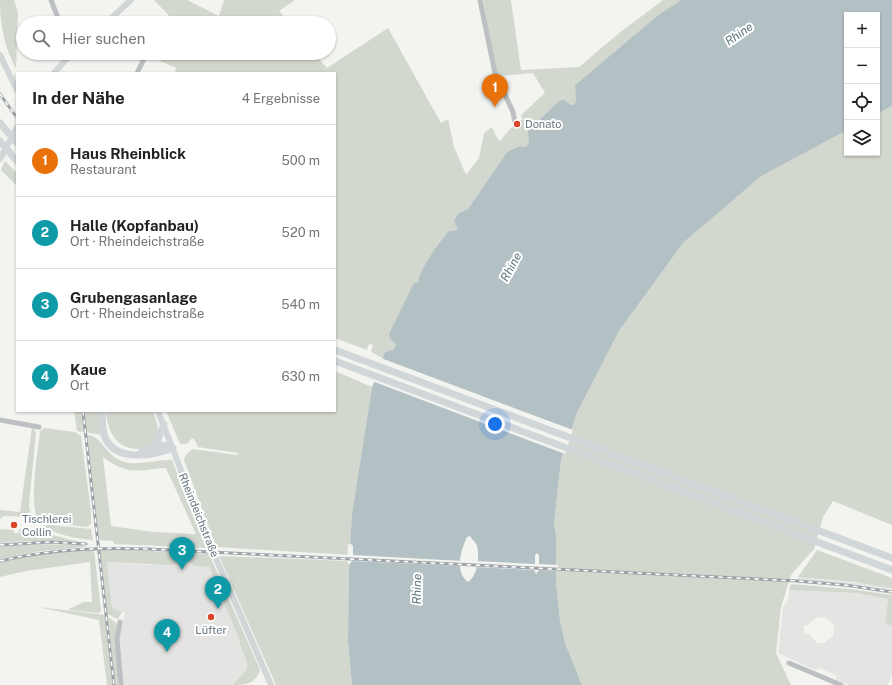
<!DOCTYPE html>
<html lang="de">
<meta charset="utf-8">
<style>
:root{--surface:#fff;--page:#f6f6f6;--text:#222;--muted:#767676;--line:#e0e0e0;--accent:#da4629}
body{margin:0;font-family:"Public Sans",sans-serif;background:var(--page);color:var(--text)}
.controls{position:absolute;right:12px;top:12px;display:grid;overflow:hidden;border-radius:0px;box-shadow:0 1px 3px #0004}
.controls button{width:36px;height:36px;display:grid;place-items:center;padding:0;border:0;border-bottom:1px solid var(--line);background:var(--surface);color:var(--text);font:20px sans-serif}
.you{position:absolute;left:495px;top:424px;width:14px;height:14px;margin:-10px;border:3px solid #fff;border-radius:50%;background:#1a73e8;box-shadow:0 0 0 6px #1a73e833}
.badge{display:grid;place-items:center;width:26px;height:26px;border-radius:50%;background:var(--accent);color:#fff;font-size:13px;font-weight:700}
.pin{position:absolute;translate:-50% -33px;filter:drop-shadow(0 1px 2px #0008)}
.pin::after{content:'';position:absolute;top:21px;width:14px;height:12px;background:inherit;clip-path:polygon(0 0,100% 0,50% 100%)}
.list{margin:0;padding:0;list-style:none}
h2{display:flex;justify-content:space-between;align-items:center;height:52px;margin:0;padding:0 16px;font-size:17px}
h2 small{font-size:13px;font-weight:400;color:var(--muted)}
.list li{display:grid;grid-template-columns:26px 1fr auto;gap:12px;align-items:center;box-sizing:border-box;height:72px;padding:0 16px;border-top:1px solid var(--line)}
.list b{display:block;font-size:15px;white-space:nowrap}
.list p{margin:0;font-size:13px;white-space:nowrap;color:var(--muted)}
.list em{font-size:13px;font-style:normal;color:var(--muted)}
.icon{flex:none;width:22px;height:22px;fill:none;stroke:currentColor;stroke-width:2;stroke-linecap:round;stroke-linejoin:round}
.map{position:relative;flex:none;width:892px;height:685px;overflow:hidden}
.search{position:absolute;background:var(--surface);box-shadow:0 1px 3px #0004;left:16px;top:16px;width:320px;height:44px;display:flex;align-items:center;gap:10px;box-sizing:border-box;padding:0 14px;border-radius:22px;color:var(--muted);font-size:15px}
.panel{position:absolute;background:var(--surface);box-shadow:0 1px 3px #0004;left:16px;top:72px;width:320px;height:340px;border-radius:0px}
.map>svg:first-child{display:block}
.built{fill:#e4e5e3;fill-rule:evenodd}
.green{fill:#d3d8cf;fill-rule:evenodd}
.water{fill:#b3c0c4;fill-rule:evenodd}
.pier{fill:#f3f3ef}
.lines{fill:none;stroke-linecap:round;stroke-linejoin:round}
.minor{stroke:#bcc0c3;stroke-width:5}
.major{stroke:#d1d6d9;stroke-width:6}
.highway{stroke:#d1d6d9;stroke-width:7}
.rail-casing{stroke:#9ca3a7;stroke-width:3}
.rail{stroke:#fff;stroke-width:1.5;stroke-dasharray:4.5;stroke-linecap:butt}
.poi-dot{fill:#da4629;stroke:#fff;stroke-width:1.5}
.labels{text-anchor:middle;stroke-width:4;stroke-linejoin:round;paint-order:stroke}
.poi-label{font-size:11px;fill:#64757f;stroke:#fff;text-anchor:start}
.street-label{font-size:11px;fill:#64757f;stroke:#fff}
.water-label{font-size:12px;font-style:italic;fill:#5f777d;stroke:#fff}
</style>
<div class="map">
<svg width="892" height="685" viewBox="0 0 892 685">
<rect width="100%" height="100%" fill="#f3f3ef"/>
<path class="built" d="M107 562 149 565 192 562 194 566 212 567 211 573 236 629 240 641 239 643 248 664 245 674 233 685H123L118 637 125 613 112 608Z
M798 577 878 585 892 588V594L850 587 798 583Z
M789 590 856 593 888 599 885 623 892 626V675L888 685H849L836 680 837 676 819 668 815 670 778 653 783 607 788 600ZM818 617 826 618 834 625 833 636 824 643H817L809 634H804V625H809L812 621Z"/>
<path class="green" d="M0 0H14L18 13 16 69C4 46 0 25 0 0Z
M154 0H187L219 16 224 0H295L279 11 289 23H176Z
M483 0H511L521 70 579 67 618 34 663 0H681L657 16 575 85 577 100 575 104 571 105 529 138V144L525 147 519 146 507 152 468 209 459 213 458 230 449 231 419 283 390 339 396 344 394 349 385 352 383 358 371 352 373 345 369 344 367 350 335 338V73H175L176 68 158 60 165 53H314L327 68 388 28 441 123 448 119 454 147 466 175 479 158 484 133 492 127 497 138 500 141 510 129 523 119 521 115 545 93 533 73 499 76 496 73Z
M892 104V525L833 501 823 517 814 549 791 575 781 607 776 653 791 685H582L565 643 560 620 556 582V535L554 524 561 460 577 413 619 331 685 241 763 173 847 128V153H877V112Z
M5 161 17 173V186L1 170Z
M335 371 372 387 352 514 350 555 216 547 184 460 185 456 192 449 238 455V453L198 447 194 439H191L187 444H180L166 411H335Z
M74 411H99L102 435 77 431Z
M106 411H153C155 417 158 426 158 432 157 453 127 453 116 440 109 431 107 422 106 411Z
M32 427 36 432 29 505 31 517 4 516 0 519V510L20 512Z
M44 428 75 432 81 436 91 512V524L87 527 39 522C28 505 38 453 40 431Z
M87 435C101 435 105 454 121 461 138 467 155 459 172 460L207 548 114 544 113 541 99 540ZM103 457C129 476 136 470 166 468L196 534 153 532 111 526Z
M41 524 91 529 93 540C78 539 54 535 41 524Z
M0 529 14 530V533H19V529H39L49 534 80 542 27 541 0 543Z
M27 544 84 545V547L41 551 0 559V546Z
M115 549 209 554 260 670C256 683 246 685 233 685 252 664 250 670 239 643L240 641 211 572V567L194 566 191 562 168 565 107 562 112 608 122 612 118 619 107 614 100 550Z
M80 550H94L101 611 99 613 67 610 84 602H92L90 562 26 571 0 577V562L33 555Z
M817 550 892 578V588L855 582 798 577Z
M219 556 349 561 348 642 352 685H276Z
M791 584 850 589 892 595V626L885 623 888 599 856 593 789 590Z
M38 607 105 615 113 685H107L99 620Z
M108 617 117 624 115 638 119 685H115Z"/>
<path class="water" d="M681 0H892V106L877 114V15H847V130L761 176 684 242 619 331 577 413 561 460 554 524 556 535V582L560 620 565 643 582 685H352L348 642 349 561 352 514 372 387 385 352 394 349 396 344 390 339 389 334 414 283H418C418 271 441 240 449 231L458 230 454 221 459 213 468 209 507 152 519 146 525 147 529 144 528 131 559 101 564 100 571 105 575 104 576 100 575 85 657 16ZM470 536C472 539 476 543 477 546 480 556 477 577 468 582 454 572 461 549 467 537Z"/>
<path class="pier" d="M381 358 573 430 565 454 372 381Z
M350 543 353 546V555L463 561 462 566 352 561 349 565 347 561 348 545Z
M537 553 539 555V564L558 565V571L539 570 536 574 534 570 474 567 475 561 535 564V555Z"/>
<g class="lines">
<path class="minor" d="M51 0 60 23
M480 0 495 73 513 112 515 123
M112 18 116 23
M137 73 144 59 142 53
M0 420 39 427
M120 622 117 639 121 685
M789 663 841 685"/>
<path class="major" d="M106 23 131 0
M0 55 17 90
M54 73 72 53
M0 159 17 127
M158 411 210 545 271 685"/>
<path class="highway" d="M0 123 17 143
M0 141 17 161
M335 350 892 558
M335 361 892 570
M102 411C103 417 102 423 103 430 109 463 149 457 173 448
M155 447 164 424
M141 452 161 445 173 448"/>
<g class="rail-casing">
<path id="rail" d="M0 94 17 118
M83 411 114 685
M0 545 50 542 86 544
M0 561C49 549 98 547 148 549L798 581 845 585 892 592"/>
</g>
<use href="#rail" class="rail"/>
</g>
<g class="poi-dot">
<circle cx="517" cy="124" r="4"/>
<circle cx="14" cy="525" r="4"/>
<circle cx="211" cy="617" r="4"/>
</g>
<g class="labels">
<g class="poi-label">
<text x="525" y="128">Donato</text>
<text x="22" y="523">Tischlerei<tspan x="22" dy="13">Collin</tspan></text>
<text x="211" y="634" text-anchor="middle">Lüfter</text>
</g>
<g class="street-label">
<text transform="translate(199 515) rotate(68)" y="4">Rheindeichstraße</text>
</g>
<g class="water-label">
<text transform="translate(739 34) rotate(-35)" y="4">Rhine</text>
<text transform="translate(511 267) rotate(-62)" y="4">Rhine</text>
<text transform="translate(417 589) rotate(-89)" y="4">Rhine</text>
</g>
</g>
</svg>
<div class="controls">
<button>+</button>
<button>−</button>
<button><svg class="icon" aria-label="locate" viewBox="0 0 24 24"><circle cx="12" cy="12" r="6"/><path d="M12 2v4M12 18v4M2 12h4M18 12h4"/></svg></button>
<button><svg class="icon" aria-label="layers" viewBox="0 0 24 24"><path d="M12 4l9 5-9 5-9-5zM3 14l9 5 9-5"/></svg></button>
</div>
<div class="you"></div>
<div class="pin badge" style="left:495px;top:107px;background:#e8710a">1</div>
<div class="pin badge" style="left:218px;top:609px;background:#0f9aa8">2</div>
<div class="pin badge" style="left:182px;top:570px;background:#0f9aa8">3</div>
<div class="pin badge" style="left:167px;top:652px;background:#0f9aa8">4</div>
<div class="search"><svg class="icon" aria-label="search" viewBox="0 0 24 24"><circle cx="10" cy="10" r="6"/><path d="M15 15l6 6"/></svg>Hier suchen</div>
<section class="panel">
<h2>In der Nähe<small>4 Ergebnisse</small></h2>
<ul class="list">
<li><span class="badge" style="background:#e8710a">1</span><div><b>Haus Rheinblick</b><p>Restaurant</p></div><em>500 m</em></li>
<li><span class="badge" style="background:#0f9aa8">2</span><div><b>Halle (Kopfanbau)</b><p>Ort · Rheindeichstraße</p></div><em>520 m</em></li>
<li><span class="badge" style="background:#0f9aa8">3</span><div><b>Grubengasanlage</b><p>Ort · Rheindeichstraße</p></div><em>540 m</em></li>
<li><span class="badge" style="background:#0f9aa8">4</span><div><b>Kaue</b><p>Ort</p></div><em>630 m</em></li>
</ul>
</section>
</div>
